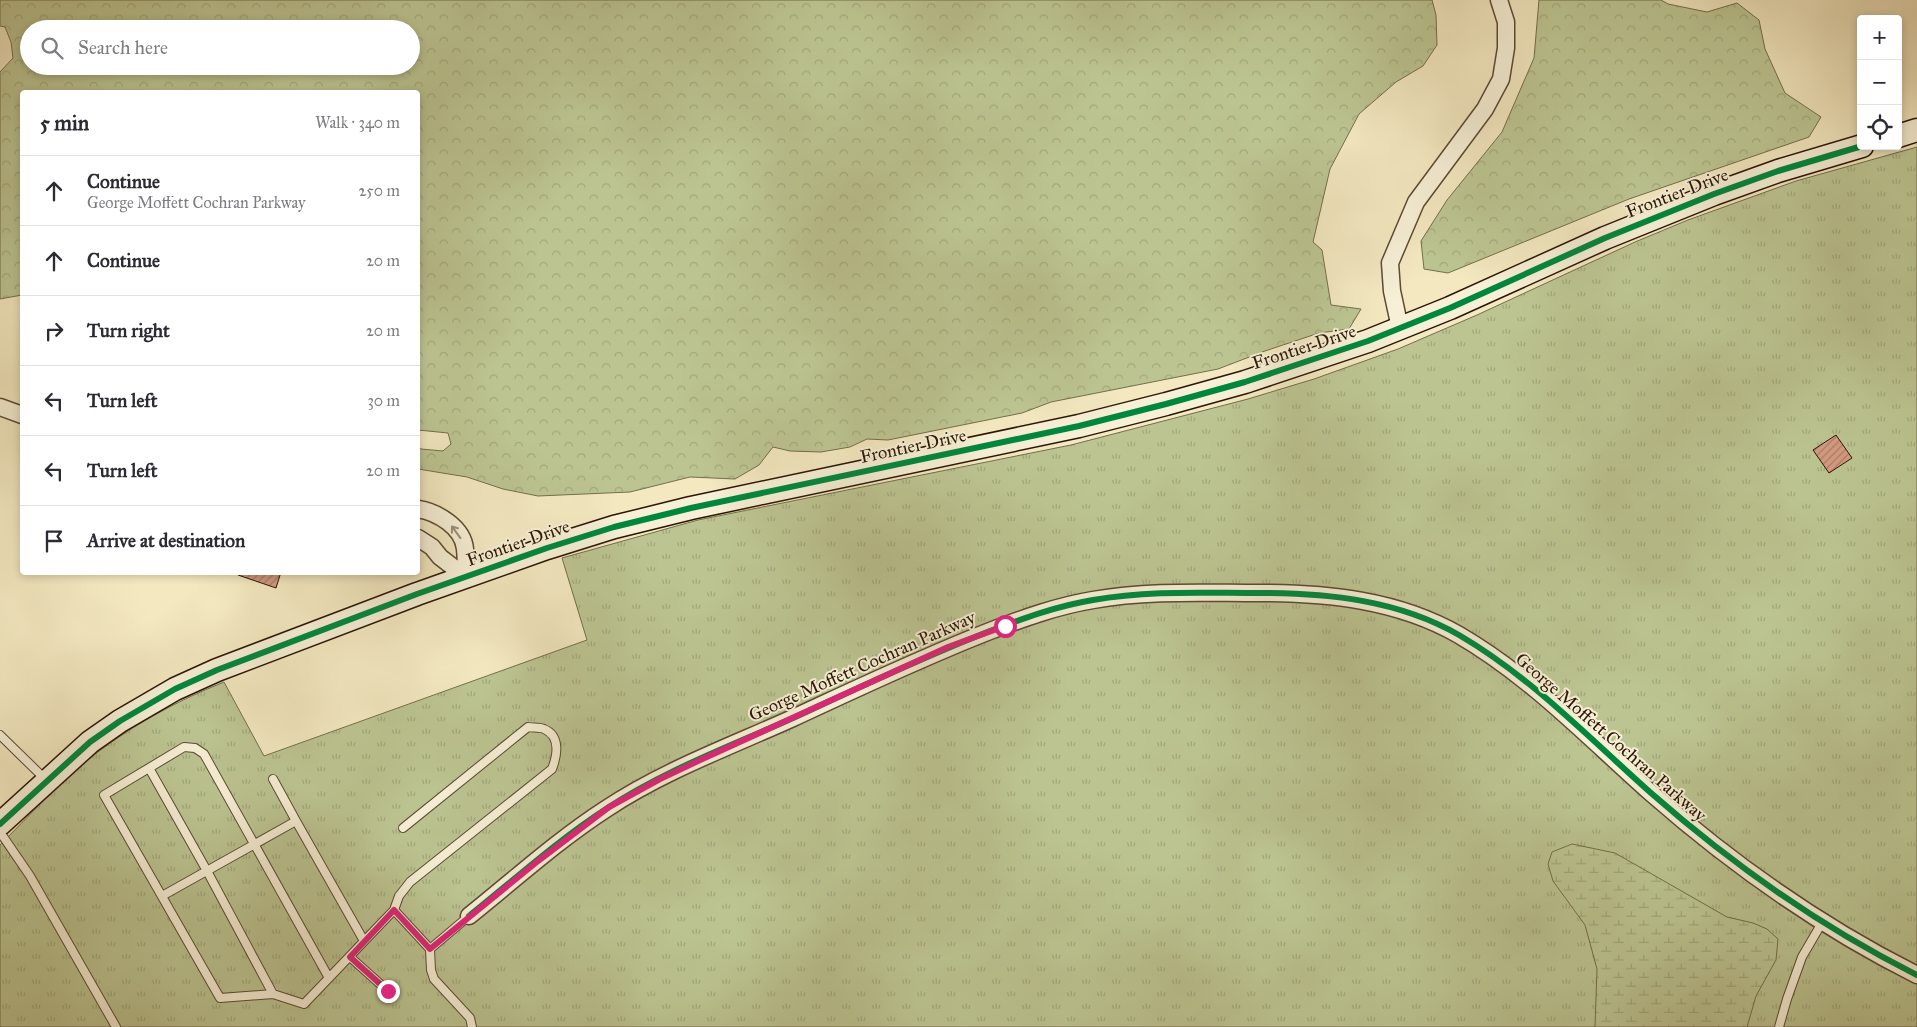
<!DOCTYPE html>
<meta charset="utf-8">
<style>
:root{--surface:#fff;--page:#f7f7f7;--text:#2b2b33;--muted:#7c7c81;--line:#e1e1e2}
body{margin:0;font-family:"IM FELL Great Primer",serif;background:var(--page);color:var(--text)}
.controls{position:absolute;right:15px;top:15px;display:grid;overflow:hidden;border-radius:5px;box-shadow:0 2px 8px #0003}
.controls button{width:45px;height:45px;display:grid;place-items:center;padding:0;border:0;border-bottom:1px solid var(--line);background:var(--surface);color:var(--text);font:25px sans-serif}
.stop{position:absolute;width:15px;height:15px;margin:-11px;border:4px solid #db2777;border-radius:50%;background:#fff}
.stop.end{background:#db2777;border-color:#fff;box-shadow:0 1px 5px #0008}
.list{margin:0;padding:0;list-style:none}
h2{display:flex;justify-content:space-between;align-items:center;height:65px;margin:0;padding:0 20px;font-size:21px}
h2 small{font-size:16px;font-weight:400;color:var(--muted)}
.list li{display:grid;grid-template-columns:32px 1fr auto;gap:15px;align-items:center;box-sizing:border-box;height:70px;padding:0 20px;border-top:1px solid var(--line)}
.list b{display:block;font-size:19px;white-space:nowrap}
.list p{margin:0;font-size:16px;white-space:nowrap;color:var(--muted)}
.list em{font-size:16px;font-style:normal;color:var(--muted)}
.icon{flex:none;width:28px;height:28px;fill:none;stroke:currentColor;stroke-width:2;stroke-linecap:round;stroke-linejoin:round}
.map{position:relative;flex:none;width:1917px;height:1027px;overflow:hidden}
.search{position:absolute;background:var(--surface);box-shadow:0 2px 8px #0003;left:20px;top:20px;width:400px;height:55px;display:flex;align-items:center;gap:12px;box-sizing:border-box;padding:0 18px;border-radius:28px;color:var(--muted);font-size:19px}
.panel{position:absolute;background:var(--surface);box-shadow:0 2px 8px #0003;left:20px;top:90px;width:400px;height:485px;border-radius:5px}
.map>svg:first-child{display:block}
.grass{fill:url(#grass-tufts);stroke:#736e4b}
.forest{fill:url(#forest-crowns);stroke:#736e4b;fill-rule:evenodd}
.wetland{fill:url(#wetland-marsh);stroke:#736e4b}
.building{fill:url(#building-hatch);stroke:#2a1604}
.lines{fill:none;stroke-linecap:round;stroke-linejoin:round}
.lane-casing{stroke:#5c4a33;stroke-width:10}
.street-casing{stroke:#5c4a33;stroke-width:19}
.secondary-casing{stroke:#2a1604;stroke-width:25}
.lane{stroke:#f7f0d6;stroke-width:8}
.street{stroke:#f7f0d6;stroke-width:16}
.secondary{stroke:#f7f0d6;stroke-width:22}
.cycleway-casing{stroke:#f7f0d6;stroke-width:9}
.cycleway{stroke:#00873e;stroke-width:6}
.oneway{stroke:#9b8e78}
.route{stroke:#db2777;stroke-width:6}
.labels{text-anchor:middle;stroke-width:4;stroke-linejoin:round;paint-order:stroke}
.street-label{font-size:18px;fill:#2a1604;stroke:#f7f0d6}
</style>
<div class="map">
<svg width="1917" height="1027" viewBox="0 0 1917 1027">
<defs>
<pattern id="grass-tufts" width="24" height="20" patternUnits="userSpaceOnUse" patternTransform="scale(1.25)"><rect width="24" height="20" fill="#bcc592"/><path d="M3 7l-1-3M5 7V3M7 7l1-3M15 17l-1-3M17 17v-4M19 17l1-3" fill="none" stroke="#a2a87c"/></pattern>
<pattern id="forest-crowns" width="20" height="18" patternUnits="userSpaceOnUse" patternTransform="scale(1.25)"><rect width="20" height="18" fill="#bcc592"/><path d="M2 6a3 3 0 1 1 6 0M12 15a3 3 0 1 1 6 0" fill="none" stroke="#a2a87c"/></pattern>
<pattern id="wetland-marsh" width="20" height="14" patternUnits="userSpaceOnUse" patternTransform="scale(1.25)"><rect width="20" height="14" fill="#bcc592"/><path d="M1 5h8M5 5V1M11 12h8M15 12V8" fill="none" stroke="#a2a87c"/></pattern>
<pattern id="building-hatch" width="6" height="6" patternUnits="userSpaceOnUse" patternTransform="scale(1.25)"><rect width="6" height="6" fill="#d49b82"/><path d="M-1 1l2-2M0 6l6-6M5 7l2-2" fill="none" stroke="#ac7d68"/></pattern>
</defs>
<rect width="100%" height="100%" fill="#f3e8c0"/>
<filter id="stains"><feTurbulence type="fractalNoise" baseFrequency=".004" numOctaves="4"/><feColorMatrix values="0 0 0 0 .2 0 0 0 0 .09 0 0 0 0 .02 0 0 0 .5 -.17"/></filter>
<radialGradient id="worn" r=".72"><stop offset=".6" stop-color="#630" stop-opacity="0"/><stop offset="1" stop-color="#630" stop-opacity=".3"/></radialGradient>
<path class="grass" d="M1917 147V1027H0V845C28 817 55 787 85 762 127 728 174 702 224 682L264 756 587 640 562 558 698 520 1071 445 1248 399 1314 379 1398 349 1477 315 1635 242 1688 220 1796 181Z"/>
<path class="forest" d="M0 0H1432L1436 15 1437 45 1423 66 1396 82 1359 114 1330 169 1313 242 1322 250 1331 305 1361 309 1349 329 1319 333 1265 351 1218 369 1051 402 1022 413 888 440 867 439 850 447 821 452 790 451 773 447 759 465 735 479 690 477 630 492 538 496 503 489 467 477 418 469V447L421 449 443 451 451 444 448 433 418 430V92H22V295L0 299V72L13 58 11 42 5 27 0 26ZM29 29H411V66H29Z
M1539 0H1661L1668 4 1707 12 1737 3 1759 20 1765 49 1785 93 1821 117 1809 137 1629 199 1448 273 1424 269 1421 241 1447 200 1502 132 1534 58Z"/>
<path class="wetland" d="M1572 844 1615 853 1727 917 1753 923 1767 929 1778 939 1776 960 1756 996 1747 1027H1595L1597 969 1585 925 1553 881 1548 864 1552 852Z"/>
<path class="building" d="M1836 435 1852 458 1829 473 1813 450Z
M238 572H281L276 588 238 575Z"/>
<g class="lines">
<g class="lane-casing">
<path id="lane" d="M0 735 45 779
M149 768 207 871 273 994
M273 779 296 821
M0 832 30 876 116 1027
M162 896 296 821 364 941
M394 910 399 896 410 882 552 769C557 756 561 736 544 729 540 727 532 728 528 727L403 828
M430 949 469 916
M350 957 388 991
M329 978 204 754 195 748 184 747 104 795 220 998 273 994 304 1004 394 910 430 949 431 970 434 979 470 1018 472 1027
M1779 1027 1787 999 1802 957 1823 921"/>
</g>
<g class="street-casing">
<path id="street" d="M1400 328 1392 291 1390 263 1416 202 1485 109 1501 79 1506 48V22L1499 0
M0 407 22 415
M418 509C437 512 463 527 465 549 466 558 466 568 466 577
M418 538 432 547 440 557 466 577
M469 916C514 880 558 840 606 809 663 771 731 746 793 718 858 688 923 657 990 631 1024 618 1057 606 1093 600 1148 590 1204 593 1259 593 1328 593 1398 600 1459 635 1531 677 1589 738 1651 793 1732 864 1821 927 1917 975"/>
</g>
<g class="secondary-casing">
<path id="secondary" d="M1898 136 1917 130
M0 824 90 742 120 721 175 689 217 670 417 594 547 548 614 527 691 508 1079 426 1166 404 1245 382 1368 341 1450 308 1605 238 1714 194 1778 171 1862 146"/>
</g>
<use href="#lane" class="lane"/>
<use href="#street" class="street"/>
<use href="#secondary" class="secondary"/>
<g class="cycleway-casing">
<path id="cycleway" d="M0 824 90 742 120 721 175 689 217 670 417 594 547 548 614 527 691 508 1079 426 1166 404 1245 382 1368 341 1450 308 1605 238 1714 194 1778 171 1862 146
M469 916C514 880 558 840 606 809 663 771 731 746 793 718 858 688 923 657 990 631 1024 618 1057 606 1093 600 1148 590 1204 593 1259 593 1328 593 1398 600 1459 635 1531 677 1589 738 1651 793 1732 864 1821 927 1917 975"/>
</g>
<use href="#cycleway" class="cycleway"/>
</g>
<defs><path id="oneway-shaft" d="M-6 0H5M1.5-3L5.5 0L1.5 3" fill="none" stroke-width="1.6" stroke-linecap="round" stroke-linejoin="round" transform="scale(1.25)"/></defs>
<use class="oneway" href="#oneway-shaft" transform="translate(456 532) rotate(-126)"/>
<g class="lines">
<path class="route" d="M388 991 350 957 394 910 430 949 538 861 609 807 660 779 698 761 948 647 1005 626"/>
</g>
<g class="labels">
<g class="street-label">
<text transform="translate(1677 193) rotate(-21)" y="6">Frontier Drive</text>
<text transform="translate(1304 347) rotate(-18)" y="6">Frontier Drive</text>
<text transform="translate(913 446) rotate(-12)" y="6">Frontier Drive</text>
<text transform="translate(518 543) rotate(-19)" y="6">Frontier Drive</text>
<text transform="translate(862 666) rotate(-24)" y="6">George Moffett Cochran Parkway</text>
<text transform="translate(1611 737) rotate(41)" y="6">George Moffett Cochran Parkway</text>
</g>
</g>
<rect width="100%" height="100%" filter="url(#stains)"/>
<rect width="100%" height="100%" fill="url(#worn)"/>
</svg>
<div class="controls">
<button>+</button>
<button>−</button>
<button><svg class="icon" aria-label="locate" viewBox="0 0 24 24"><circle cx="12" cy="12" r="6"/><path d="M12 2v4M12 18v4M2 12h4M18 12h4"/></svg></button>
</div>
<div class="stop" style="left:1005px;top:626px"></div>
<div class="stop end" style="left:388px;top:991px"></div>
<div class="search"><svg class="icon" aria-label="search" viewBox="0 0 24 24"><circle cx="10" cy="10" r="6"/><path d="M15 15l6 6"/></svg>Search here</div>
<section class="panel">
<h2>5 min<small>Walk · 340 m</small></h2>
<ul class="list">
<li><svg class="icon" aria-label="ahead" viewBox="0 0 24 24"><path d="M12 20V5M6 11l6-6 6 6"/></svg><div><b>Continue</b><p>George Moffett Cochran Parkway</p></div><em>250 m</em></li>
<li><svg class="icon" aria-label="ahead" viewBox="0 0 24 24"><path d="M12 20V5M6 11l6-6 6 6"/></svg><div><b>Continue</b></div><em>20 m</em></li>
<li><svg class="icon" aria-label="right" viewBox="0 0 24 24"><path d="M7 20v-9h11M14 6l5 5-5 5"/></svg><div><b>Turn right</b></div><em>20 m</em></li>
<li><svg class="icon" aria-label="left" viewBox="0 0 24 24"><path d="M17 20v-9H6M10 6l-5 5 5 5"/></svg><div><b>Turn left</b></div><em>30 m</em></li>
<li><svg class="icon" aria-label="left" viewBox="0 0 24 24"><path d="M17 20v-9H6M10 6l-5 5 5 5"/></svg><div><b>Turn left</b></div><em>20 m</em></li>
<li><svg class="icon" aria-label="arrive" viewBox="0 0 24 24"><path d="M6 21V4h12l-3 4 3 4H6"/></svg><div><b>Arrive at destination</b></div></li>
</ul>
</section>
</div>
